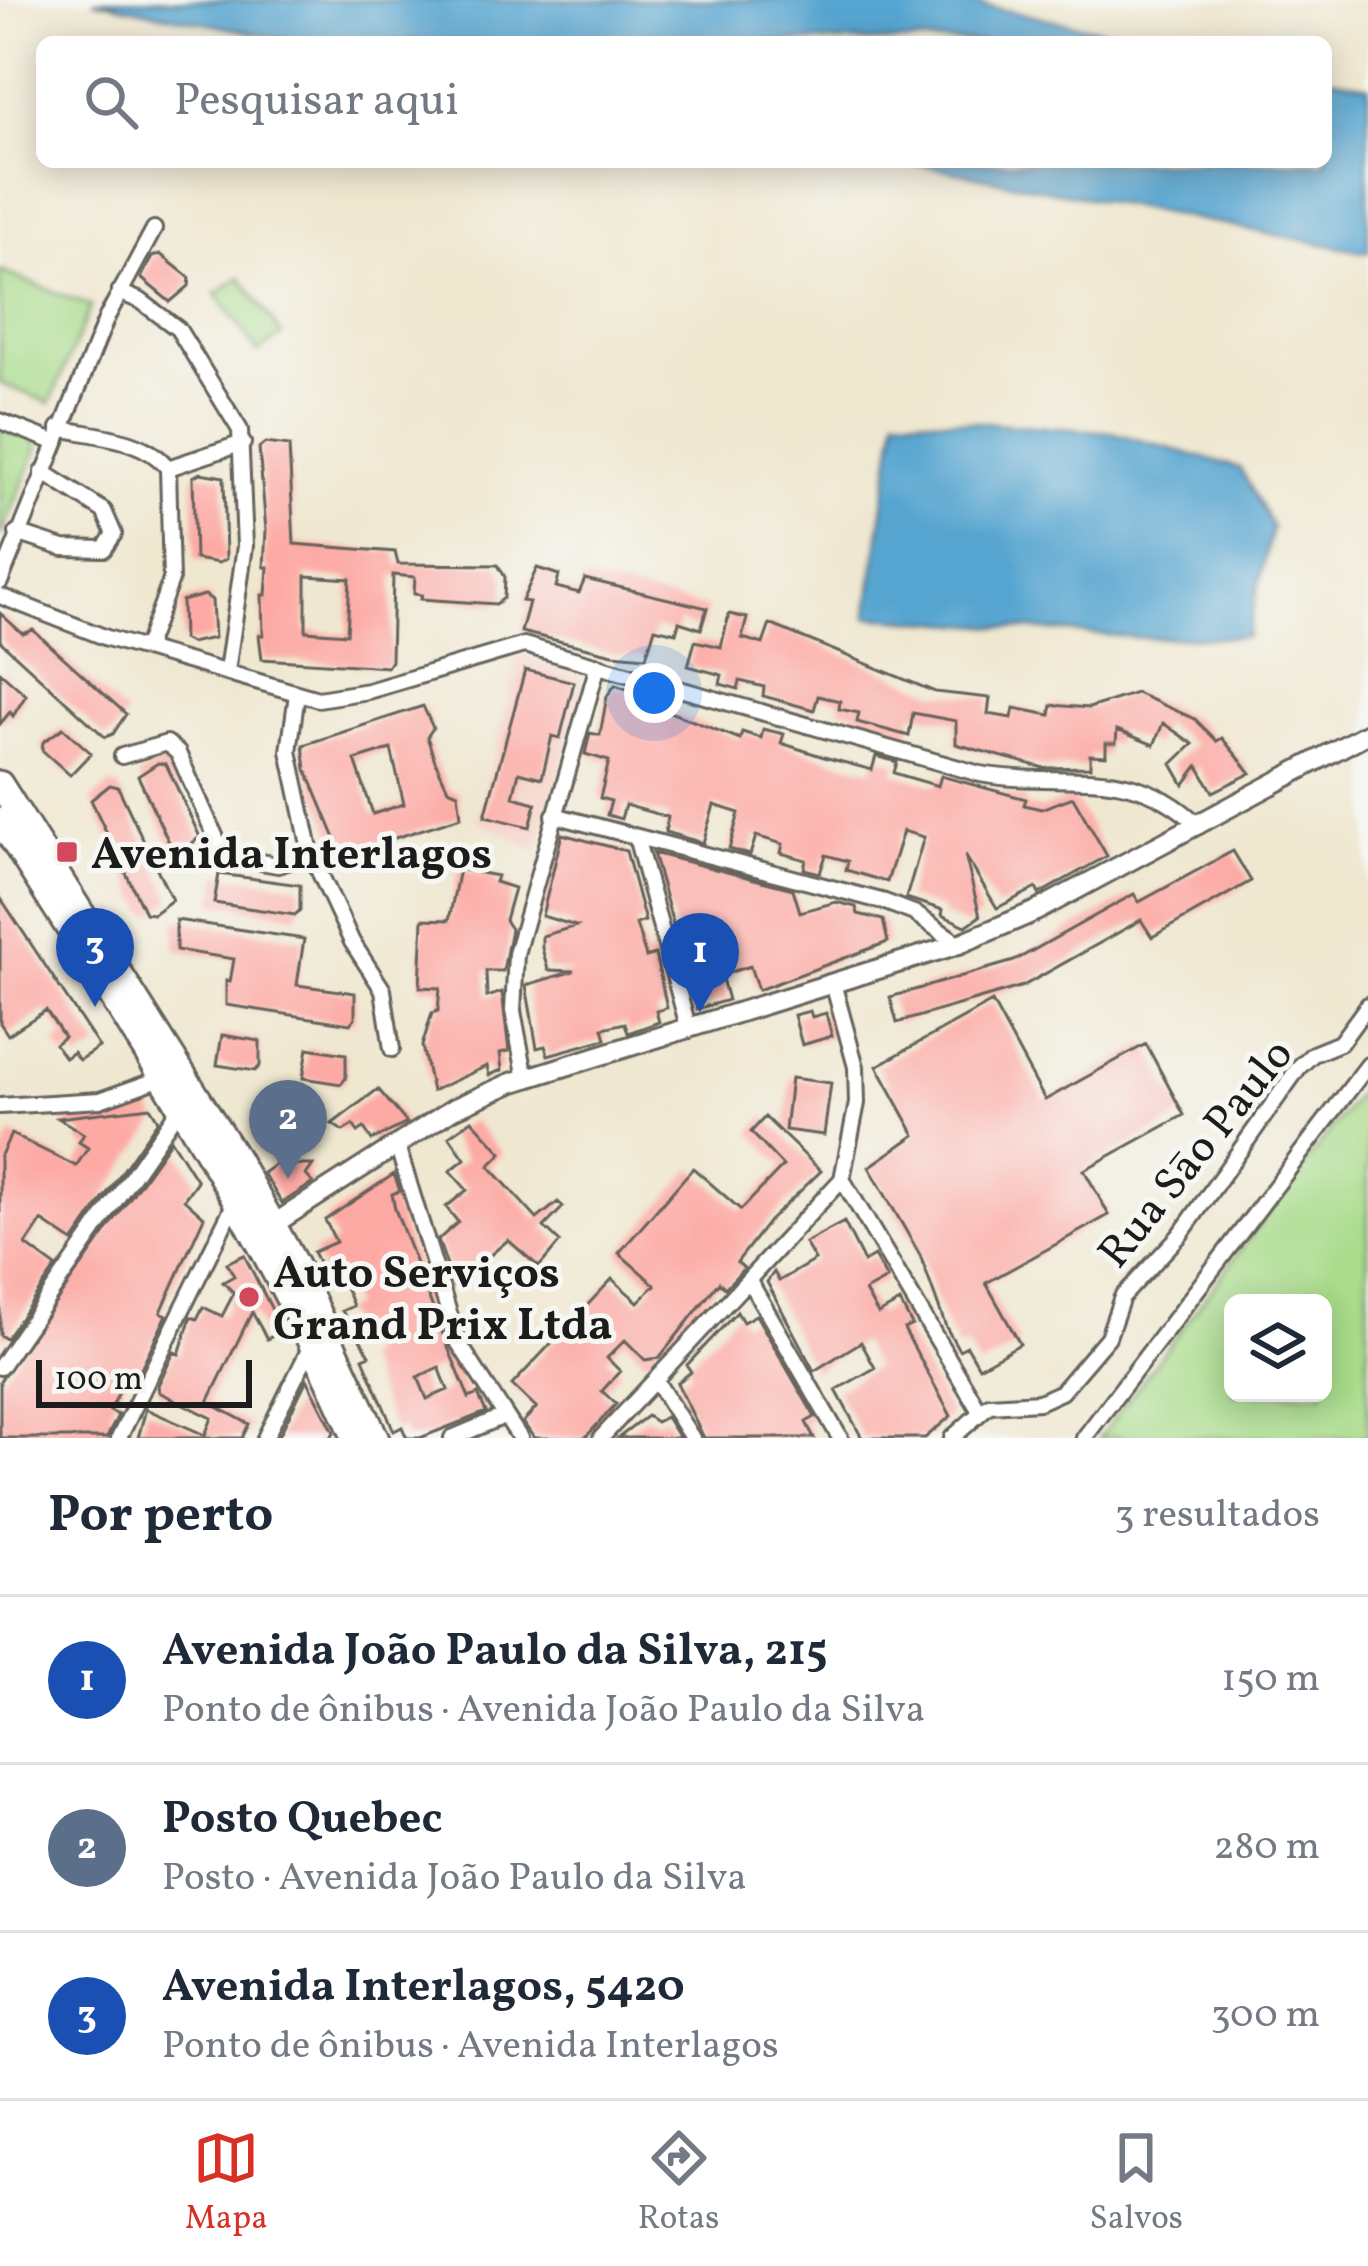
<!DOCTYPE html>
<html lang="pt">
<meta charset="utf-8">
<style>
:root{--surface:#fff;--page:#f6f6f7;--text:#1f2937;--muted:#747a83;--line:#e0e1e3;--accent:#d93025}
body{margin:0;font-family:Vollkorn,serif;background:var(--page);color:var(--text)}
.controls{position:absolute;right:36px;bottom:36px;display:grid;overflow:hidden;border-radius:18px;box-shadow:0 6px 30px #0003}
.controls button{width:108px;height:108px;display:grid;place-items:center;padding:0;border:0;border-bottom:3px solid var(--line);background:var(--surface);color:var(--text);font:60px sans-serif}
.scale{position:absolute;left:36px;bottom:30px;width:216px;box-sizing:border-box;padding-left:12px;border:6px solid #1c1c1c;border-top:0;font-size:33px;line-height:42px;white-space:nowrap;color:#1c1c1c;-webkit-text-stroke:9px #f6f6f2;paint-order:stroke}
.you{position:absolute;left:654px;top:693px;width:42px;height:42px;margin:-30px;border:9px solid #fff;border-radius:50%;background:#1a73e8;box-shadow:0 0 0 18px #1a73e833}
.badge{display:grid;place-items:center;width:78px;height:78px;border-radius:50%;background:var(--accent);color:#fff;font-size:39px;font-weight:700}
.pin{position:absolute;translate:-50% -99px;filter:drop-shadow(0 3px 6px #0008)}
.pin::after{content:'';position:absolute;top:63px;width:42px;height:36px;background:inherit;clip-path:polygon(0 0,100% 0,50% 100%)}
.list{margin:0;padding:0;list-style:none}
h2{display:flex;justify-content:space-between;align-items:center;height:156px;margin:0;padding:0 48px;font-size:51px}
h2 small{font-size:39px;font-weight:400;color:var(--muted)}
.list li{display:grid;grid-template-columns:78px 1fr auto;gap:36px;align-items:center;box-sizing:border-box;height:168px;padding:0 48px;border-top:3px solid var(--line)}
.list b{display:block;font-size:45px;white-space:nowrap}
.list p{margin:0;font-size:39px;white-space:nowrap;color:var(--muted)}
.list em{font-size:39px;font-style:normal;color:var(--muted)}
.icon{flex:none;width:66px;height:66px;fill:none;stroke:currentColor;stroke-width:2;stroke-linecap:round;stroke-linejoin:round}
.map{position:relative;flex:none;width:1368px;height:1438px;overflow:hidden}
.search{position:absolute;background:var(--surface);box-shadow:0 6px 30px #0003;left:36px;right:36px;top:36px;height:132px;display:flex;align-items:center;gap:30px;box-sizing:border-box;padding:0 42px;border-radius:18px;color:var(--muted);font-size:45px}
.sheet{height:660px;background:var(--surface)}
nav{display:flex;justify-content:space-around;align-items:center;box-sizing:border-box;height:168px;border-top:3px solid var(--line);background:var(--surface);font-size:33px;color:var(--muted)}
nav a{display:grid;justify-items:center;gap:6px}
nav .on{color:var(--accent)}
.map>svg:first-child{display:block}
.built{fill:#f6d1c5}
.green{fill:#a9dc8b;stroke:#627c54;stroke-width:3;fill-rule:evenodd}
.water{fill:#56a5d0;stroke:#396076;stroke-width:3}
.building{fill:#fdaaa5;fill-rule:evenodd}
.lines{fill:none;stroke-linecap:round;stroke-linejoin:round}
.minor-casing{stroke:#66635b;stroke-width:20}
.tertiary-casing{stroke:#66635b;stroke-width:24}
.primary-casing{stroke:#66635b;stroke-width:30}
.minor{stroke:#fff;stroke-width:14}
.tertiary{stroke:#fff;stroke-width:18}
.primary{stroke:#fff;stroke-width:24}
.poi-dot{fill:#d1495b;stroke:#f6f6f2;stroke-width:4.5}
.labels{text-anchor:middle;stroke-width:10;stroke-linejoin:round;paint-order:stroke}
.poi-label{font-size:45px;font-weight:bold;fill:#1c1c1c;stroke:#f6f6f2;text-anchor:start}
.street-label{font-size:45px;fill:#1c1c1c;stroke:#f6f6f2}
</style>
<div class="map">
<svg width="1368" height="1438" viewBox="0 0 1368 1438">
<rect width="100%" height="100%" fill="#f6f6f2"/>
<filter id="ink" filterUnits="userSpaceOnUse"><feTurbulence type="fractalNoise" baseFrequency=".00833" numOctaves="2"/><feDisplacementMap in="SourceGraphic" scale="24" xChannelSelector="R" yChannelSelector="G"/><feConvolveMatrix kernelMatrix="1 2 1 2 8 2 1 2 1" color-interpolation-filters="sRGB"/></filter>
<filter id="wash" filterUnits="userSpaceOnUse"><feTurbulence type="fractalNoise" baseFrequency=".004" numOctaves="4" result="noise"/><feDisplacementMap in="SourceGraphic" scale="48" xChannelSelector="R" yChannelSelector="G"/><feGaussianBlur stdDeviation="2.7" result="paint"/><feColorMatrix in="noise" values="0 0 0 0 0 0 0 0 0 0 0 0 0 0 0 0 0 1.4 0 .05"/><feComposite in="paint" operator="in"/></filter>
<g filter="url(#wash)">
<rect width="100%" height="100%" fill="#efe7d0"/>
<path class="built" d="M519 653 578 674 584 687 536 851 477 820Z"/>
<path class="green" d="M0 271 91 306 50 403 0 383Z
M240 277 282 335 258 352 216 294Z
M0 428 33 439 38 447 1 536Z
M1368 1081V1438H1099L1360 1091ZM1323 1303V1393H1233V1303Z"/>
<path class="water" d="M93 0H957L1160 42H297Z
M1326 77 1368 85V253L905 162H1326Z
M897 416 1111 432 1240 468 1272 527 1247 637 1144 638 867 617Z"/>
<g id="blocks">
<path class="building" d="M160 254 190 278 189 286 170 302 141 278 152 257Z
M265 443 289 446 294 544 395 552 398 564 498 565 505 577 504 598 496 604 421 599 422 595 414 594 415 577 393 575 391 661 387 667 262 659 259 635H263L262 595H266L268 567H264L266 530 259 448ZM306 576 350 579 347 634 306 631Z
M200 473 224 477 226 559 219 563 195 559 193 477Z
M537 568 559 575 556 587 579 593 585 579 707 608 701 629 679 622 676 633 655 628 646 657 613 654 521 632 529 602 522 601Z
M205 595 212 600 214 638 190 643 183 639 182 601Z
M0 613 23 634 33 630 126 714 113 734 105 737 0 641Z
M729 614 747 618 742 638 763 644 770 624 935 692 990 698 988 714 1012 718 1014 708 1050 715 1052 705 1089 708 1136 693 1195 719 1217 741 1222 738 1251 773 1213 792 1198 766 1184 785 1172 764 1193 744 1163 723 1154 745 1117 730 1116 743H1106V756L1090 755V767L1044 768 956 744V721L913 713 909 736 857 722 859 713 839 709 840 701 818 696 814 710 763 696 764 687 740 681 738 689 720 684 722 675 688 666 695 641 721 647Z
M525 670 574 682 560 738 552 736 542 778 519 772 513 797 536 803 530 827 485 816Z
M0 672 26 695 13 716 10 712 0 724Z
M615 685 656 699 654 706 740 739 742 732 761 738 763 729 784 734 781 743 824 757 872 770 876 756 897 762 894 773 904 776 938 786 941 776 1026 799 1024 805 1041 809 1073 797 1107 856 1039 894 1036 888 997 908 965 855 980 916 966 926 942 915 943 910 906 898 924 837 903 831 887 882 846 870 848 861 826 855 820 873 804 869 806 860 781 853 783 844 756 836 750 855 729 849 739 813 714 805 703 843 665 832 668 817 625 805 621 819 607 815 611 801 600 798 609 761 585 754 590 733 600 735 607 696Z
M423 706 433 728 427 737 435 761 448 789 458 793 461 817 342 855 306 769 303 745ZM391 749 404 804 373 814 355 760Z
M63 728 91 753 70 775 42 750 43 742Z
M158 763 166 764 200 837 181 852 173 851 138 776Z
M110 785 118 787 172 900 153 914 145 913 91 800Z
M562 834 626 851 645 921 636 924 646 957 655 954 667 1008 656 1011 659 1022 648 1026 628 1033 625 1023 603 1028 606 1039 548 1055 545 1046 537 1048 526 985 574 971 548 970 542 948V936L576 926 542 916Z
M1233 851 1251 881 1152 937 1141 920 1023 986 897 1023 890 997 1014 961 1134 894 1139 902Z
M653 853 793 889 800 912 836 902 856 907 858 914 883 920 888 942 758 990 750 966 721 975 728 1000 697 1009Z
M459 869 497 876 495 882 514 888 505 920 511 929 503 971H486L487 997 502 992 509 1051 500 1053 502 1070 489 1075 487 1066 432 1091 422 1046 432 1013 438 1011 440 988 420 987 423 919 449 920Z
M219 874 300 885V910L295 915 214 903Z
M0 897 99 1047 79 1060 73 1052 65 1058 55 1044 64 1037 46 1010 8 1035 0 1023Z
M176 920 304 939 297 985 355 993V1018L350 1024 226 1005V981L230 982 234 959 176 950Z
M992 1002 1045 1100 1146 1044 1184 1115 1084 1170 1109 1215 986 1283 1020 1344 979 1367 967 1346 959 1350 946 1327 920 1255 869 1167 915 1135 877 1066Z
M810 1011 812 1017 826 1013 832 1036 802 1045 794 1015Z
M222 1035 260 1041V1066L255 1071 217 1065Z
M308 1048 346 1054V1078L341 1084 303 1078Z
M791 1078 831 1083 824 1135 785 1130Z
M378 1089 407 1123 372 1140 364 1128 358 1132 353 1125 343 1131 332 1124Z
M150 1107 158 1120 73 1242 42 1221 26 1245 56 1267 6 1339 0 1335V1157L11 1134 76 1166 88 1148 79 1142 84 1134 58 1118Z
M765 1117 821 1171 769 1221 737 1262 744 1268 725 1288 719 1282 659 1358 645 1360 625 1340 607 1358 620 1371 602 1391 616 1404 585 1438H534L523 1422 536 1408 512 1385 612 1279 638 1302 655 1285 619 1253 693 1168 741 1210 783 1166 751 1132Z
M472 1120 502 1153 489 1166 537 1219 558 1202 563 1207 544 1227 560 1242 539 1267 508 1240 454 1286 438 1240 458 1222 446 1207 467 1190 450 1171 465 1159 449 1136Z
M255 1127 295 1133 293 1145 253 1139Z
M171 1140 197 1181 184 1199 204 1217 161 1312 167 1315 135 1380 125 1379 110 1411 118 1415 107 1438H0V1381Z
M292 1153 290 1165H313L306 1175 313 1183 282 1203 263 1173Z
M394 1174 400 1191 392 1194 395 1209 447 1345 469 1398 478 1394 486 1412 420 1438H407L402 1427 394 1431 363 1358 370 1355 342 1311 353 1306 343 1282 331 1287 313 1252 336 1242 325 1220ZM439 1367 448 1390 427 1399 418 1377Z
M844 1222 864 1262 874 1256 887 1279 865 1291 878 1314 900 1302 912 1325 904 1329 951 1416 925 1438H862L836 1390 875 1368 861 1342 814 1371 767 1282 774 1272 779 1281 815 1260 805 1243Z
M244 1255 283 1331 267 1339 252 1312 208 1402 249 1424 242 1438H138L146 1409 205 1435 212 1418 159 1392 158 1385 174 1352 179 1354 191 1317 197 1319 203 1307 222 1316 234 1293 223 1282 234 1276 227 1263Z
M737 1312 743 1322 756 1315 815 1417 806 1422 814 1438H704L677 1383 691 1372 687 1365Z
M307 1379 334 1432 331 1438H278Z
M647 1416 656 1422 666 1417 679 1438H618Z"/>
</g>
</g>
<g filter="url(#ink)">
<use href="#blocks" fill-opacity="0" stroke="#66635b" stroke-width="3"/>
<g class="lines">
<g class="minor-casing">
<path id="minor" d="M119 292 141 301 178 329 240 430 245 546 227 671
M0 421 54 442
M59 428C95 436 144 437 168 468L171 580 146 647
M168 468 243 443
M17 533 63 548 104 549 114 534 104 511 43 472
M0 582 107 317 154 229
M0 596 107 638 318 699 368 691 524 645 980 774C1065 789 1130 759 1199 826
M297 694 289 751 311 854 352 942 383 990 392 1049
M122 756 167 743 178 753 217 840 232 857 278 865 311 854
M554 815 885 902 914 913 959 944
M636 837 689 1030
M526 1079 513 1011 516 954 598 665
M0 1106 100 1100 162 1078
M398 1148 458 1342 520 1438
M842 1179 979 1410
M750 1282 840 1438
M0 1367 180 1107
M656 1381 692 1438
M119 1438 236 1200
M265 1438 311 1346
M452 1438 502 1417
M601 1438 842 1179 857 1103 856 1067 833 983
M952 1438 989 1405 1039 1402 1061 1392 1108 1337 1122 1297 1180 1235 1299 1067 1313 1054 1340 1043 1368 1005
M1084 1438 1368 1065"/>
</g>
<g class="tertiary-casing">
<path id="tertiary" d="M263 1231 453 1109 511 1083 959 944 1036 911 1368 733"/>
</g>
<g class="primary-casing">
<path id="primary" d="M0 784 236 1158 295 1264 376 1438
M0 820C127 1022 260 1218 355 1438"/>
</g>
<use href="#minor" class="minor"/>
<use href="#tertiary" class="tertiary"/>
<use href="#primary" class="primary"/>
</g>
</g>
<g class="poi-dot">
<rect x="55" y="840" width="24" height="24" rx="6"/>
<circle cx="249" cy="1297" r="12"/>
</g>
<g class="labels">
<g class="poi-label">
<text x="91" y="868">Avenida Interlagos</text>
<text x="273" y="1287">Auto Serviços<tspan x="273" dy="52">Grand Prix Ltda</tspan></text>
</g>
<g class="street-label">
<text transform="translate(1194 1152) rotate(-51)" y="16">Rua Sāo Paulo</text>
</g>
</g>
</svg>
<div class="controls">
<button><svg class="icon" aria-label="layers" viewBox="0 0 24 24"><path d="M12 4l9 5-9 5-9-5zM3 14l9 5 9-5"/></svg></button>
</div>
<div class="scale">100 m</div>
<div class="you"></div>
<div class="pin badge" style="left:700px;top:1012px;background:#1a4fb4">1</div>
<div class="pin badge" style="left:288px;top:1179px;background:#5c6f8a">2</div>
<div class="pin badge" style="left:95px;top:1007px;background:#1a4fb4">3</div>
<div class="search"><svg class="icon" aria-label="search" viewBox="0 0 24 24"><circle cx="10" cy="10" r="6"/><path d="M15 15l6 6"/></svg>Pesquisar aqui</div>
</div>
<section class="sheet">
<h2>Por perto<small>3 resultados</small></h2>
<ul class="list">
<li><span class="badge" style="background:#1a4fb4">1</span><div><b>Avenida João Paulo da Silva, 215</b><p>Ponto de ônibus · Avenida João Paulo da Silva</p></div><em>150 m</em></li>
<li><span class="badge" style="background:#5c6f8a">2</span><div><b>Posto Quebec</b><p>Posto · Avenida João Paulo da Silva</p></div><em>280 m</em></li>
<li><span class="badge" style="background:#1a4fb4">3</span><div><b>Avenida Interlagos, 5420</b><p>Ponto de ônibus · Avenida Interlagos</p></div><em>300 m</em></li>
</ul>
</section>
<nav>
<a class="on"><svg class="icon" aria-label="map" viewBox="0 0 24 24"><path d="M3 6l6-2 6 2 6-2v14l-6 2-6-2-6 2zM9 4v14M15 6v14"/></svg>Mapa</a>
<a><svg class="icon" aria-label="directions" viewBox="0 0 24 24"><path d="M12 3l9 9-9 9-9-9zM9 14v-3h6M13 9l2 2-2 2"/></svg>Rotas</a>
<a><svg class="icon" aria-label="saved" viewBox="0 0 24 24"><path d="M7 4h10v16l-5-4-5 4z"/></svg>Salvos</a>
</nav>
